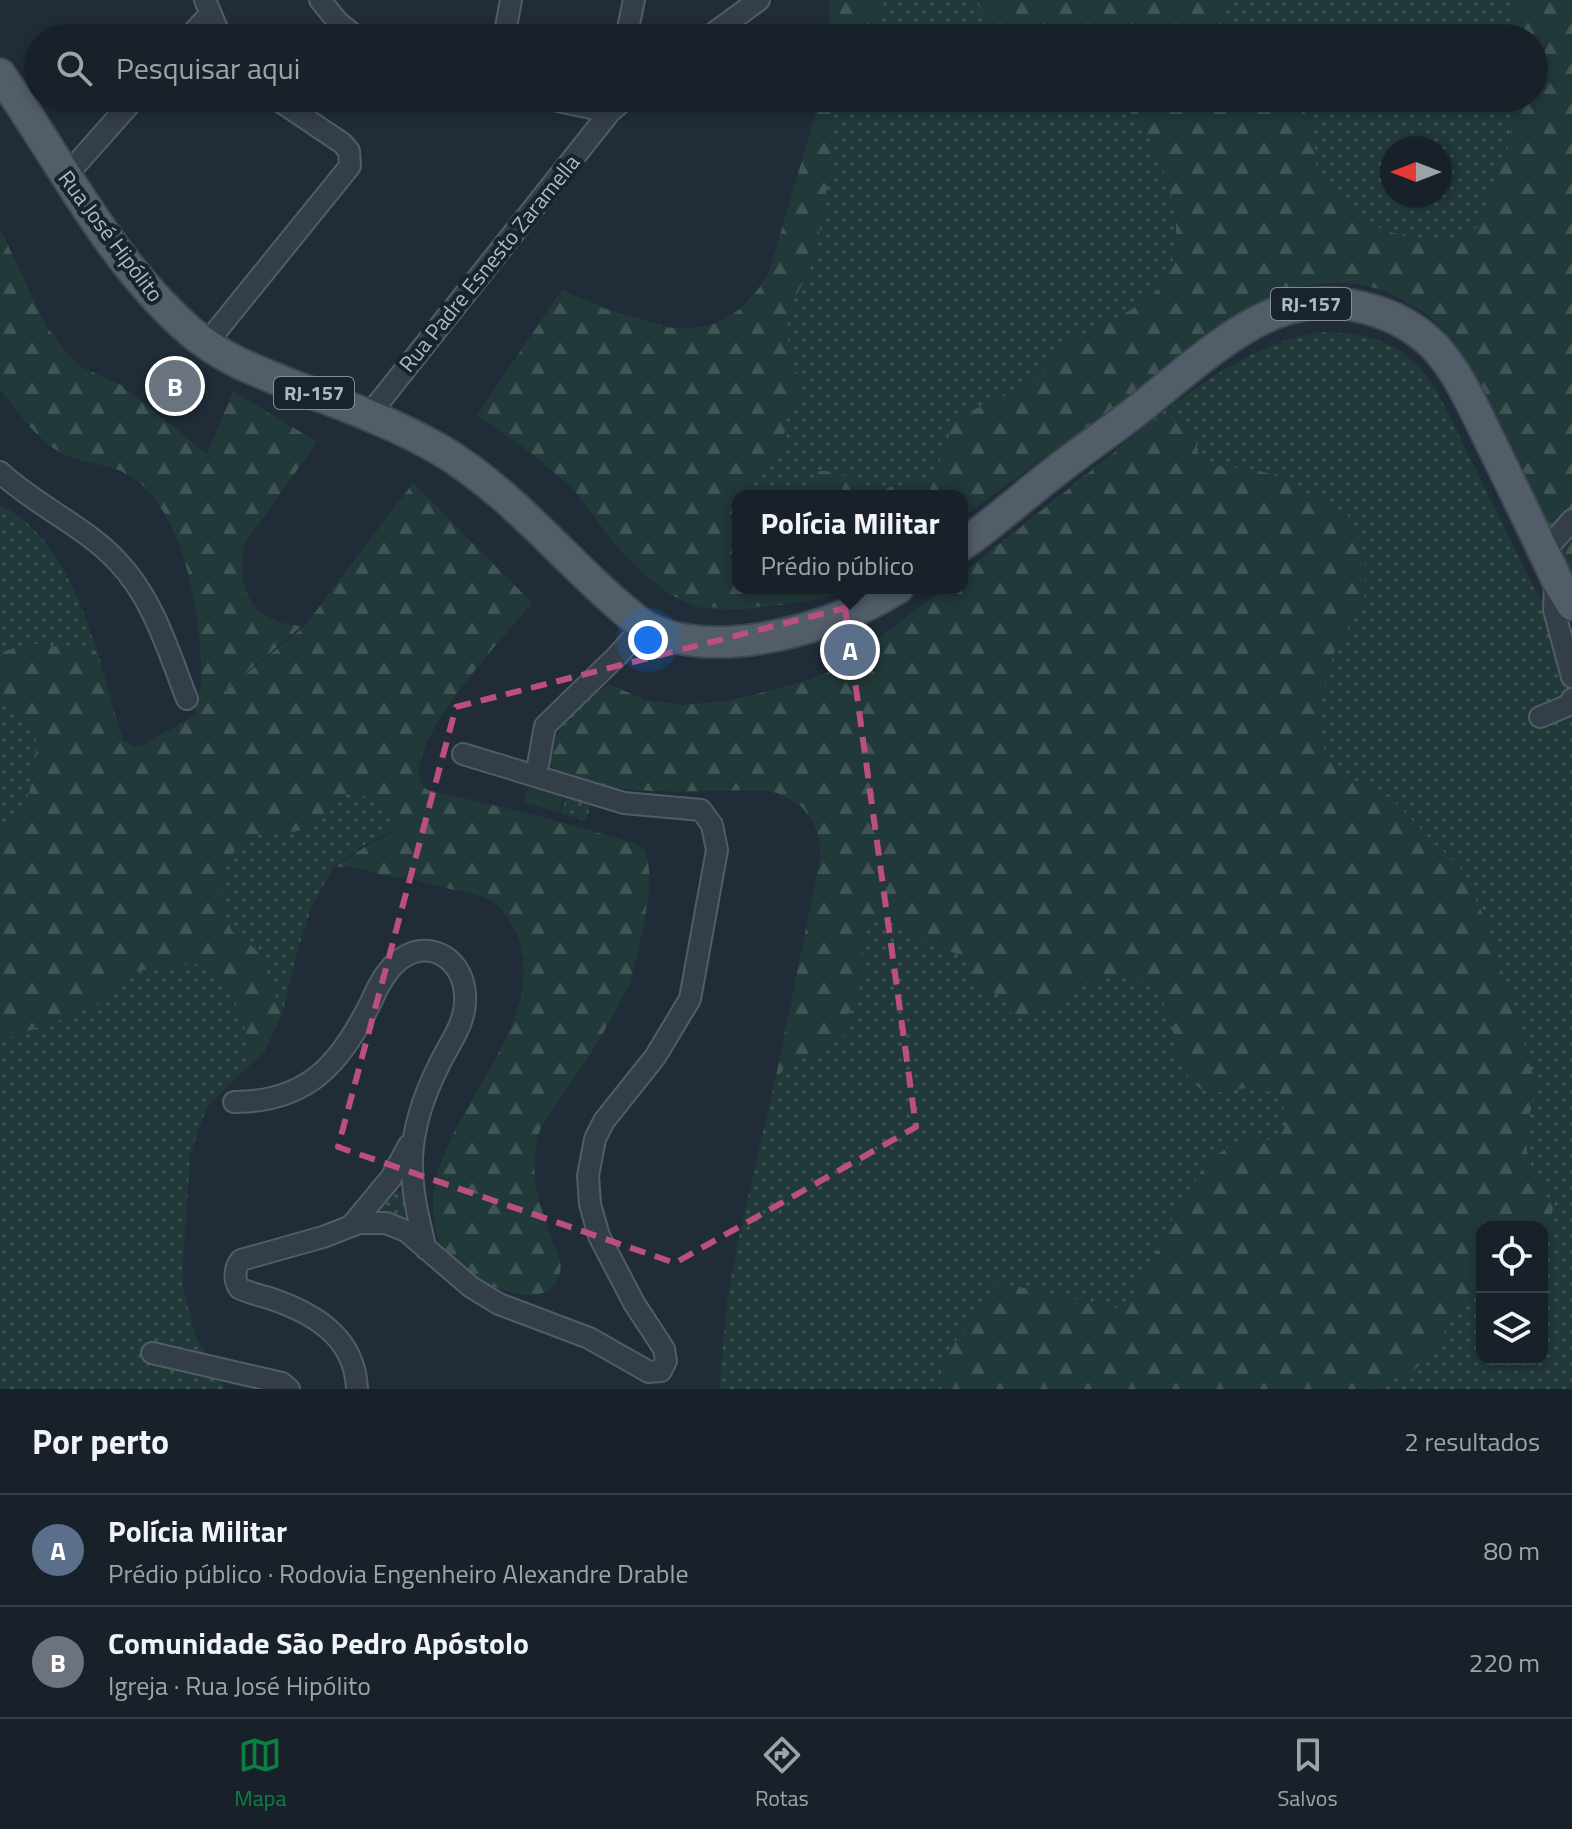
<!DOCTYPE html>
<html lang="pt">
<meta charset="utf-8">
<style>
:root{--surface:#18212a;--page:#252e36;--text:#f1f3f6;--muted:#9fa3a8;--line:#363e47;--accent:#0b8043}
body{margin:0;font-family:"Titillium Web",sans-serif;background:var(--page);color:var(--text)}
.controls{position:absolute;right:24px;bottom:24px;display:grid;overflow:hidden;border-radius:16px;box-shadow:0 4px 12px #0003}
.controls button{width:72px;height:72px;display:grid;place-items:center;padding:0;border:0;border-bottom:2px solid var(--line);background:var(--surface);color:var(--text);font:40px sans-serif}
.compass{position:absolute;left:1380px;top:136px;width:72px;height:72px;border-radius:50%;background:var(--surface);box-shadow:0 4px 12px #0003;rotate:270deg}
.you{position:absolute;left:648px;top:640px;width:28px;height:28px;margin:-20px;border:6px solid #fff;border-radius:50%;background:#1a73e8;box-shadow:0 0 0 12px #1a73e833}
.badge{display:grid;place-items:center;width:52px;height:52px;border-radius:50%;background:var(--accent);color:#fff;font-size:26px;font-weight:700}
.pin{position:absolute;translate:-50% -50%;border:4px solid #fff;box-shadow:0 2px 8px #0006}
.popup{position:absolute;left:732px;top:490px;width:236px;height:104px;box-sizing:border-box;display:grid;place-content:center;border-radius:16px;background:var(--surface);filter:drop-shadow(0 2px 6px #0005);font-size:26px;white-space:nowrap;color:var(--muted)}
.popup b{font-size:30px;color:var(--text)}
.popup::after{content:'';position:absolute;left:50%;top:100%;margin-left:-16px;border:16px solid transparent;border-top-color:var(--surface)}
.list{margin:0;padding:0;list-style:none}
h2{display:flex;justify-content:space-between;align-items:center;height:104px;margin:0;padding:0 32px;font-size:34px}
h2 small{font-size:26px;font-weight:400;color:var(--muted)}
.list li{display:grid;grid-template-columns:52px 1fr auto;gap:24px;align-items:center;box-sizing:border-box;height:112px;padding:0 32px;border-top:2px solid var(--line)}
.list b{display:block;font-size:30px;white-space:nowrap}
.list p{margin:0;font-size:26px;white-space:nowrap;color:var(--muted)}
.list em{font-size:26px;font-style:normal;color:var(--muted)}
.icon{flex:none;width:44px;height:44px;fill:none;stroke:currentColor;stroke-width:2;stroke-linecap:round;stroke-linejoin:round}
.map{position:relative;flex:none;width:1572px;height:1389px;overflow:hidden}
.search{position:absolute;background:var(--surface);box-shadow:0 4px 12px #0003;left:24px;right:24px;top:24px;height:88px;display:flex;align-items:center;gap:20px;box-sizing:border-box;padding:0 28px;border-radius:44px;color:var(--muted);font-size:30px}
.sheet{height:328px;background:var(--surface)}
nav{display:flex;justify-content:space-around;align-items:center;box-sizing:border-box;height:112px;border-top:2px solid var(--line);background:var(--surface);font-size:22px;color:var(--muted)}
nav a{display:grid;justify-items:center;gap:4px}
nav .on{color:var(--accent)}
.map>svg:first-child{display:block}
.green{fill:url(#green-dots);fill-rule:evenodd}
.forest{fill:url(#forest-firs)}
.pitch{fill:#223939}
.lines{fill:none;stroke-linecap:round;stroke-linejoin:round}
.minor-casing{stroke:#515c66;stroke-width:24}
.primary-casing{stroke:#3d4752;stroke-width:34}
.minor{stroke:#333e49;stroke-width:20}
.primary{stroke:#515d69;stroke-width:30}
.marked{fill:none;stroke:#bb5080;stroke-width:6;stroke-dasharray:16 10;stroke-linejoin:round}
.labels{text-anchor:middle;stroke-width:8;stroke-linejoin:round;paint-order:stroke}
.shield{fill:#19232d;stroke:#818c97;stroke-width:2}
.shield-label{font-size:20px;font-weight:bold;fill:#aeb9c5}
.street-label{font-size:22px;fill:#aeb9c5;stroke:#19232d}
</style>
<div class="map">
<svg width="1572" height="1389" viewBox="0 0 1572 1389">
<defs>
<pattern id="green-dots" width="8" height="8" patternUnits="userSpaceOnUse" patternTransform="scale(2)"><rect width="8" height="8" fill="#223939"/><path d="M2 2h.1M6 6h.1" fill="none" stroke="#405454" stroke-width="1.8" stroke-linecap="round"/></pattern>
<pattern id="forest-firs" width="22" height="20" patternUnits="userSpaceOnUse" patternTransform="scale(2)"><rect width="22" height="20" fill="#223939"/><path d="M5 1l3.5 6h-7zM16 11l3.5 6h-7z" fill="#405454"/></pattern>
</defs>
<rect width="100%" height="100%" fill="#202c38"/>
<path class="green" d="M830 0H1572V572L1485 394 1444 330 1425 313 1398 297 1378 288 1358 283 1330 282 1294 288 1259 302 962 517V496H738V588H853L851 589C814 601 731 617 695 606 666 597 634 565 614 543 600 526 588 506 573 489 547 460 510 438 477 415L562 290C588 302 615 312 643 320 658 324 675 331 691 330 728 328 754 300 770 270L820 98H1534V38H829ZM1392 148H1440V196H1392Z
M1319 332C1374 333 1407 343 1437 391L1536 592 1572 647V1389H719L727 1301 737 1246 782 1049 820 859C824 825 802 801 771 791 698 788 626 797 556 770 555 762 552 752 554 745 560 719 590 699 609 684L645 700 684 705 728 701 803 682 829 672 873 643 944 588H962V574C1008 536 1055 499 1101 462 1163 412 1239 345 1319 332ZM1482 1227H1542V1359H1482Z
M413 483 532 603C503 638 404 739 421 785L428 790 411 823 370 841 334 866 312 906 298 949 283 1010 265 1051 207 1106 190 1155 182 1283 196 1338 219 1371 224 1389H0V505C77 542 100 665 123 740L129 746 139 747 194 716 304 627Z
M567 794 592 802 586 821 561 813Z
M381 1205a14 14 0 1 1 28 0a14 14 0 1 1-28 0Z"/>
<path class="forest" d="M830 0H885L878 20V38H829Z
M975 0H1220L1229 17 1250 38H1003Z
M1515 0H1572V565L1566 563C1545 521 1525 478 1505 436 1488 400 1471 359 1444 330 1435 319 1422 311 1410 304 1358 272 1313 280 1259 302L962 517V496H880L889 487 928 480 945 452 952 423C977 405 1007 397 1033 381 1048 371 1055 352 1071 341 1095 326 1123 317 1146 300 1185 273 1180 214 1165 176 1158 156 1146 126 1130 112 1122 105 1112 102 1102 98H1280L1301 109 1312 120C1319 141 1309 165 1324 185 1334 198 1352 213 1366 221 1392 237 1454 252 1477 227 1490 214 1490 191 1495 175 1498 165 1504 157 1508 147 1513 131 1513 114 1512 98H1534V38H1510Z
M820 98H837L832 111 830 171 815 255 810 270 795 297 787 326 789 354 799 378 798 400 786 422 782 454 777 461 757 474 752 482 751 496H738V588H853L816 600 736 609 695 606 647 577 615 543 573 489 531 453 477 415 562 290C638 324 721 364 770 270Z
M0 228 46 326 68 355 83 368 121 385 207 454 233 391 317 442 245 543C235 589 251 623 302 626L203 709 304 627 413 483 532 603C511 629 384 761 428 790L543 817 634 843 645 850 648 859 650 882 644 925 630 984 597 1044 541 1127C527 1172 537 1195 551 1238 555 1249 563 1260 560 1272 551 1320 468 1281 449 1258 443 1251 438 1240 436 1231 410 1129 561 1032 515 931 510 920 504 909 493 902 478 893 458 891 441 887 431 884 422 881 412 879 402 877 392 877 382 875 366 870 353 866 335 867L372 842 394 832C387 809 379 796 353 794 347 793 342 793 336 797 319 809 328 827 297 831 286 833 272 830 261 834 219 847 212 896 232 931 237 939 249 942 256 950 271 968 270 992 283 1010L265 1051 252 1063C247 1030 232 960 187 964 181 964 175 968 169 968 155 969 133 969 121 978 110 986 112 997 97 1005 66 1020 32 1028 0 1042V837C27 820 41 764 35 733 32 716 14 707 0 699V653L28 643 96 651 123 740 134 747 145 745 196 715C194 709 202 688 201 676 201 617 185 507 128 475 110 464 89 464 70 457 40 446 19 412 0 389Z
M1163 414 1186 425 1195 439 1199 455 1215 466 1254 469 1279 477 1348 516 1365 556V594L1360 611 1337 644 1328 671 1321 702 1320 737 1327 756 1342 774 1391 798 1437 846 1459 865 1485 919 1519 1023 1533 1076 1534 1095 1525 1136 1528 1157 1536 1177 1553 1207 1549 1230 1542 1237V1227H1482V1278C1455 1302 1451 1328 1429 1355 1423 1362 1410 1375 1400 1378 1389 1381 1381 1382 1372 1389H941C937 1353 952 1347 972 1321 981 1309 988 1295 996 1282L1126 1310 1144 1273 1168 1234 1174 1213 1207 1162 1240 1139 1260 1135 1266 1140C1292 1138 1288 1112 1278 1095 1271 1093 1263 1089 1255 1088 1238 1086 1215 1098 1201 1089 1162 1064 1187 998 1137 980 1084 960 1055 1025 1013 1015L1001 996 979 987 962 956 913 937 885 918C853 926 867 967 859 991 853 1011 847 1007 848 1033L842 1039 824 1042 818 1056C808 1060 798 1055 792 1059 785 1063 781 1075 775 1081L820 859C823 831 809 806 783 795 763 787 736 791 715 791 660 792 596 794 547 764 557 728 581 707 609 684L645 700 684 705 728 701 803 682 829 672 873 643 944 588H962V574Z
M819 471C841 471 853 475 862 496H804Z"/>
<path class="pitch" d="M530 783 565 794 559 813 524 802Z"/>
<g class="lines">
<g class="minor-casing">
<path id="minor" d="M205 0 221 38
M320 0 338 22 358 38
M188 38 210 14
M504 38 511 0
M626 38 634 0
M707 38 759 0
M544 98 610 112
M66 176 135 98
M206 344 350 166 349 151 342 143 275 98
M369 415 610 112 626 98
M0 472C36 506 85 526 118 562 153 598 169 653 187 699
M1544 552 1572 520
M1555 579 1554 610 1572 677
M1540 717 1569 705 1572 699
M536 776 545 726 617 656 644 626
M234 1102C308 1102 340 1064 371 1002 378 986 387 968 402 958 433 938 464 962 465 995 467 1023 449 1043 438 1067 404 1136 407 1177 426 1249
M352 1225 391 1178 409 1145
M152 1353 282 1383 289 1389
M357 1389C355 1337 314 1313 269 1298 259 1295 249 1293 239 1288 234 1280 234 1268 241 1260L323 1237 359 1223H386L406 1231 471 1287 499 1304 589 1338 649 1372 661 1371 666 1361 664 1349 634 1303 599 1236 590 1204 588 1176 595 1139 604 1121 655 1057 690 999 717 850 712 825 701 810 624 803 463 754"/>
</g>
<g class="primary-casing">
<path id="primary" d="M0 74C61 161 109 261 191 332 223 360 264 374 304 390 351 408 398 425 442 451 519 497 573 572 644 626 712 664 836 628 898 588
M962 545C994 523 1022 497 1052 474 1082 450 1114 429 1144 405 1182 374 1238 324 1284 310 1334 293 1398 309 1435 347 1459 373 1474 409 1490 441 1513 488 1536 535 1558 582L1572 605"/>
</g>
<use href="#minor" class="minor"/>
<use href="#primary" class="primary"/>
</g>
<path class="marked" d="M845 608 916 1127 675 1263 338 1147 456 707Z"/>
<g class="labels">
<g class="shield">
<rect x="1271" y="288" width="80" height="32" rx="6"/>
<rect x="274" y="377" width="80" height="32" rx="6"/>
</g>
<g class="shield-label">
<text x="1311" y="311">RJ-157</text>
<text x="314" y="400">RJ-157</text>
</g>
<g class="street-label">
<text transform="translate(111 236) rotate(53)" y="8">Rua José Hipólito</text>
<text transform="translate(489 263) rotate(-51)" y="8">Rua Padre Esnesto Zaramella</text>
</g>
</g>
</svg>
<div class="controls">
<button><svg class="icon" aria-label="locate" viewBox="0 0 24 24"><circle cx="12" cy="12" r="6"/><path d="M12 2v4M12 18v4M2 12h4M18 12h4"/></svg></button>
<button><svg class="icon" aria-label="layers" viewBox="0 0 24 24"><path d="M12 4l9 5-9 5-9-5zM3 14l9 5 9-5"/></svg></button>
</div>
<svg class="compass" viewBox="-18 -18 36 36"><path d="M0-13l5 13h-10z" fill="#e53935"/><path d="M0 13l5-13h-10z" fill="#9fa3a8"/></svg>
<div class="you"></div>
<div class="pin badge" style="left:850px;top:650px;background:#5c6f8a">A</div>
<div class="popup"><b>Polícia Militar</b>Prédio público</div>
<div class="pin badge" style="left:175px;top:386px;background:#6b7280">B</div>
<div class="search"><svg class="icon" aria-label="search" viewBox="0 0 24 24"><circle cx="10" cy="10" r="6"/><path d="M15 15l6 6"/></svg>Pesquisar aqui</div>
</div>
<section class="sheet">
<h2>Por perto<small>2 resultados</small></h2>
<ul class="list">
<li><span class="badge" style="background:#5c6f8a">A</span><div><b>Polícia Militar</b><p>Prédio público · Rodovia Engenheiro Alexandre Drable</p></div><em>80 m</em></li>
<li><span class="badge" style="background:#6b7280">B</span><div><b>Comunidade São Pedro Apóstolo</b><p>Igreja · Rua José Hipólito</p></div><em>220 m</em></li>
</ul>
</section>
<nav>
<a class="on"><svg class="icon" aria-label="map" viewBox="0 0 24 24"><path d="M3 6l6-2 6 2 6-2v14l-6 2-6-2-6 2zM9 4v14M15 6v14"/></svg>Mapa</a>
<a><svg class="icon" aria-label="directions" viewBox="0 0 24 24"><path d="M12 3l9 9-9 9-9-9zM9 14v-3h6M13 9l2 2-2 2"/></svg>Rotas</a>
<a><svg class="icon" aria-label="saved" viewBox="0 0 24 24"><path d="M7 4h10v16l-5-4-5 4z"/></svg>Salvos</a>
</nav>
